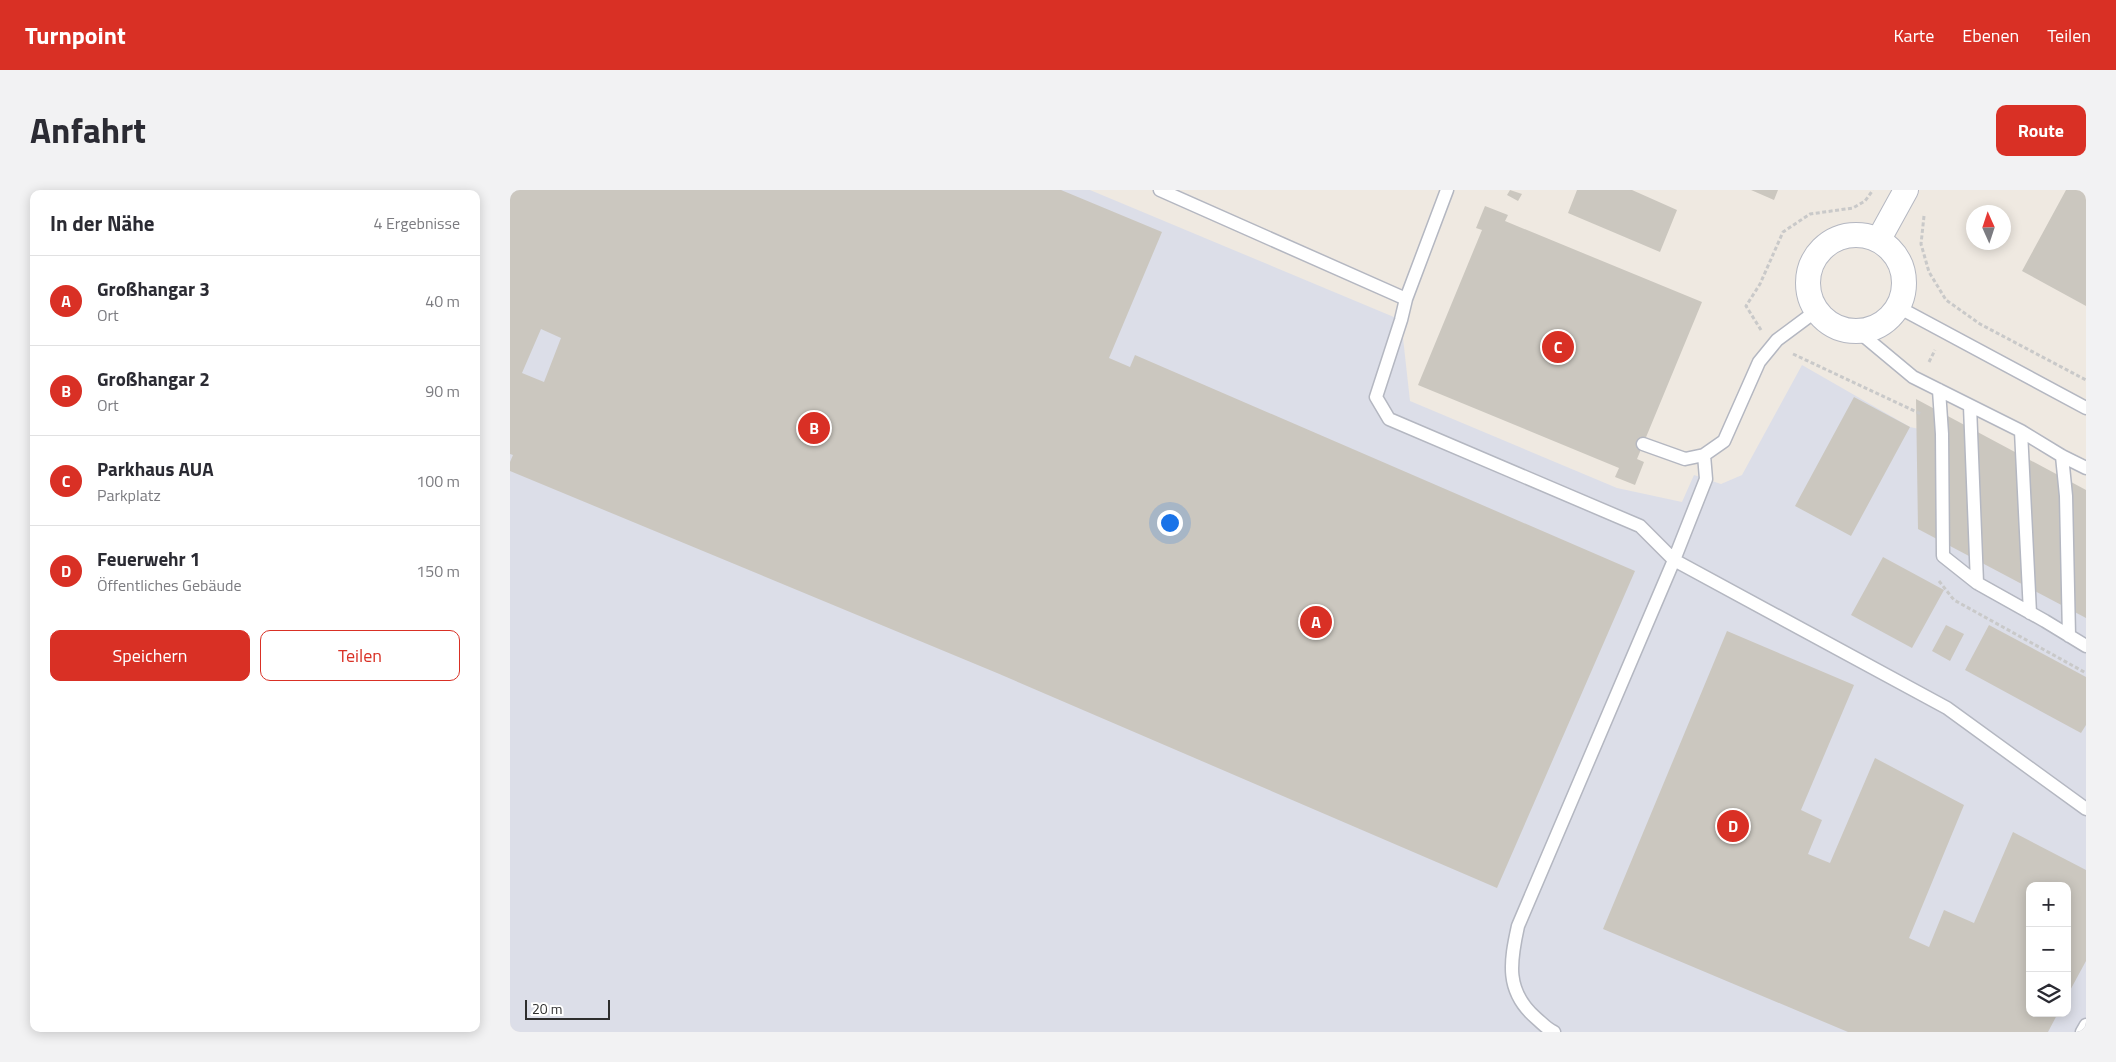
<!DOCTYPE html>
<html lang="de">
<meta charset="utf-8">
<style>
:root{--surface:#fff;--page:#f2f2f3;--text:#2b2b33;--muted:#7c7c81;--line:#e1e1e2;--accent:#d93025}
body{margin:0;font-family:"Titillium Web",sans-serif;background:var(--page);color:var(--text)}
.controls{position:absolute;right:15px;bottom:15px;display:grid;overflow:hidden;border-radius:10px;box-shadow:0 2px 12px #0003}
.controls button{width:45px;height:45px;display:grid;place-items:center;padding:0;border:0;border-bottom:1px solid var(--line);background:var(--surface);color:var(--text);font:25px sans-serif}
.compass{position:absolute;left:1456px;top:15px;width:45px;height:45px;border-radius:50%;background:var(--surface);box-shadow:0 2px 12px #0003;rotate:357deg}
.scale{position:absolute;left:15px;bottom:12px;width:85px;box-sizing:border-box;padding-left:5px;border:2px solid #2e2e2e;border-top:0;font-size:14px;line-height:18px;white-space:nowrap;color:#2e2e2e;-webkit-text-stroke:4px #fff;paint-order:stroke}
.you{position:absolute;left:659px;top:332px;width:18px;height:18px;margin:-12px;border:4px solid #fff;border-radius:50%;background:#1a73e8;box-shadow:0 0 0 8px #1a73e833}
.badge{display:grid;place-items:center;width:32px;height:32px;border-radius:50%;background:var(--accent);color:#fff;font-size:16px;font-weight:700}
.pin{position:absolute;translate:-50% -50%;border:2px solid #fff;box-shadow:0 1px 5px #0006}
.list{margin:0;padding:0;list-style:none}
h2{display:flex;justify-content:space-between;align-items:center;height:65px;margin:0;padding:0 20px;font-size:21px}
h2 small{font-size:16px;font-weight:400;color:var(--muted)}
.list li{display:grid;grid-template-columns:32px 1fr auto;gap:15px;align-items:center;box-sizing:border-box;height:90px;padding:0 20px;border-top:1px solid var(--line)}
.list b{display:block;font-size:19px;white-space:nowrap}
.list p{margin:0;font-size:16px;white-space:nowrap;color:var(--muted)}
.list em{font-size:16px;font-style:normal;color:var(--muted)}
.actions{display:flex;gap:10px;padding:15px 20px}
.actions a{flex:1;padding:11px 0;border:1px solid var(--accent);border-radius:10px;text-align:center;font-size:18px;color:var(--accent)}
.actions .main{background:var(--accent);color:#fff}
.icon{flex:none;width:28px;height:28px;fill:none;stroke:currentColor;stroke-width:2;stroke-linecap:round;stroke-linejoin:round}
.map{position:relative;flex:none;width:1576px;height:842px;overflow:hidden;border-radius:10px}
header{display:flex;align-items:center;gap:30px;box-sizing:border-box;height:70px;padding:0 25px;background:var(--accent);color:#fff}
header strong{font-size:24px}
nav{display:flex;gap:28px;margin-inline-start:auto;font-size:18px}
.intro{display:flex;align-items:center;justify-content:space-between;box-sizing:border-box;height:120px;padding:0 30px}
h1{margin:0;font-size:35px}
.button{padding:12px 22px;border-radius:10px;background:var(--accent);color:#fff;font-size:18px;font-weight:700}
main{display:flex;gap:30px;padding:0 30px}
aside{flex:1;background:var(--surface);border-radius:10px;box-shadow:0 2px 12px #0003}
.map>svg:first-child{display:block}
.airport{fill:#dcdee8;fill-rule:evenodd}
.building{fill:#cbc7bf;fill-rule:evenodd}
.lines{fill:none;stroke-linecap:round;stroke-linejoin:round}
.service-casing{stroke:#b4b7c1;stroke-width:15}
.minor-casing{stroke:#b4b7c1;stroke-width:26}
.path{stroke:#c9c9c9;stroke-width:3;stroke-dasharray:4 2.5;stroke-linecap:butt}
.service{stroke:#fff;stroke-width:12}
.minor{stroke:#fff;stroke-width:24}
</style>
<header>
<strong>Turnpoint</strong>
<nav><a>Karte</a><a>Ebenen</a><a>Teilen</a></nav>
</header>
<div class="intro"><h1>Anfahrt</h1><a class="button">Route</a></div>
<main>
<aside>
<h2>In der Nähe<small>4 Ergebnisse</small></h2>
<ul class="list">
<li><span class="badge">A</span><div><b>Großhangar 3</b><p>Ort</p></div><em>40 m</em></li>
<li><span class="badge">B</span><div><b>Großhangar 2</b><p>Ort</p></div><em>90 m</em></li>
<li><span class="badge">C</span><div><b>Parkhaus AUA</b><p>Parkplatz</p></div><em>100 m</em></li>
<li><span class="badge">D</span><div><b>Feuerwehr 1</b><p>Öffentliches Gebäude</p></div><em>150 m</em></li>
</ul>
<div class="actions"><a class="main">Speichern</a><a>Teilen</a></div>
</aside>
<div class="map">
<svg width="1576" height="842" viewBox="0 0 1576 842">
<rect width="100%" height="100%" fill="#efe9e1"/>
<path class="airport" d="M0 0H580L891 130 900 211 1107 298 1172 312 1184 285 1211 294 1232 285 1292 175 1400 237 1432 244 1576 315V842H0ZM1520 696H1557V823H1520Z"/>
<path class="building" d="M0 0H551L652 42 599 168 620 177 625 165 1125 381 987 698 487 483 0 281V272L3 265 0 264ZM31 139 51 148 34 192 12 183Z
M1000 0 1012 4 1008 11 997 5Z
M1067 0H1122L1167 20 1150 62 1058 23Z
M1241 0H1268L1264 10Z
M1556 0H1576V116L1512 81Z
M975 16 998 25 995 31 1192 112 1127 269 1134 272 1125 295 1105 287 1109 278 908 195 972 40 966 38Z
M1344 207 1400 237 1341 346 1285 316Z
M1406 209 1576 300V428L1408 339Z
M1373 367 1434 400 1402 458 1341 425Z
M1436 435 1454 444 1440 471 1422 461Z
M1479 435 1576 487V535L1571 543 1455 480Z
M1217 441 1344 495 1291 620 1312 630 1298 664 1320 673 1365 568 1454 615 1399 748 1419 757 1434 720 1464 733 1503 642 1576 680V771L1557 806V696H1520V823H1548L1538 842H1338L1093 739Z"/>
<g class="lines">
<g class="service-casing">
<path id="service" d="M650 0 896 109
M937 0 896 109 891 130 866 207 879 229 1130 336 1164 370 1437 518 1576 619
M1388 117 1576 218
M1349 142 1403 187 1511 241 1552 266 1576 278
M1429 200 1432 244 1433 366 1467 393 1535 431 1576 456
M1460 216 1467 393
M1511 241 1520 423
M1133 254 1175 269 1194 265 1214 251 1249 172 1267 150 1306 121
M1552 266 1556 306 1559 446
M1044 842C1037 839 1032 833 1026 828 995 801 1000 772 1008 736L1164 370 1196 289 1194 265
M1572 842 1576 835"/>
</g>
<g class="minor-casing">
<path id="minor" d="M1298 93a48 48 0 1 1 96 0a48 48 0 1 1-96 0Z
M1369 49 1396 0"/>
</g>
<path class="path" d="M1414 26 1411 54 1419 82 1436 110 1470 134 1576 190
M1251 140 1236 116 1250 94 1273 42 1300 24 1343 18 1355 11 1363 0
M1283 164 1411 224
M1419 172 1425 160
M1429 391 1444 410 1576 483"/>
<use href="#service" class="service"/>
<use href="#minor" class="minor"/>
</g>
</svg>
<div class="controls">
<button>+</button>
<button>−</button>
<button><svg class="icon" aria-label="layers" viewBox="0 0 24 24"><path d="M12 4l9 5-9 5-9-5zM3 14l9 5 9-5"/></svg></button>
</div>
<svg class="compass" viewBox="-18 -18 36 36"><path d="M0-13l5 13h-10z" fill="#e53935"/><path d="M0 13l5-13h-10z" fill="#7c7c81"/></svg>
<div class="scale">20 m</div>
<div class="you"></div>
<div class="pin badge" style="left:806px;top:432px">A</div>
<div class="pin badge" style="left:304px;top:238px">B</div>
<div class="pin badge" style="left:1048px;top:157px">C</div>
<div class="pin badge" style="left:1223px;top:636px">D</div>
</div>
</main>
